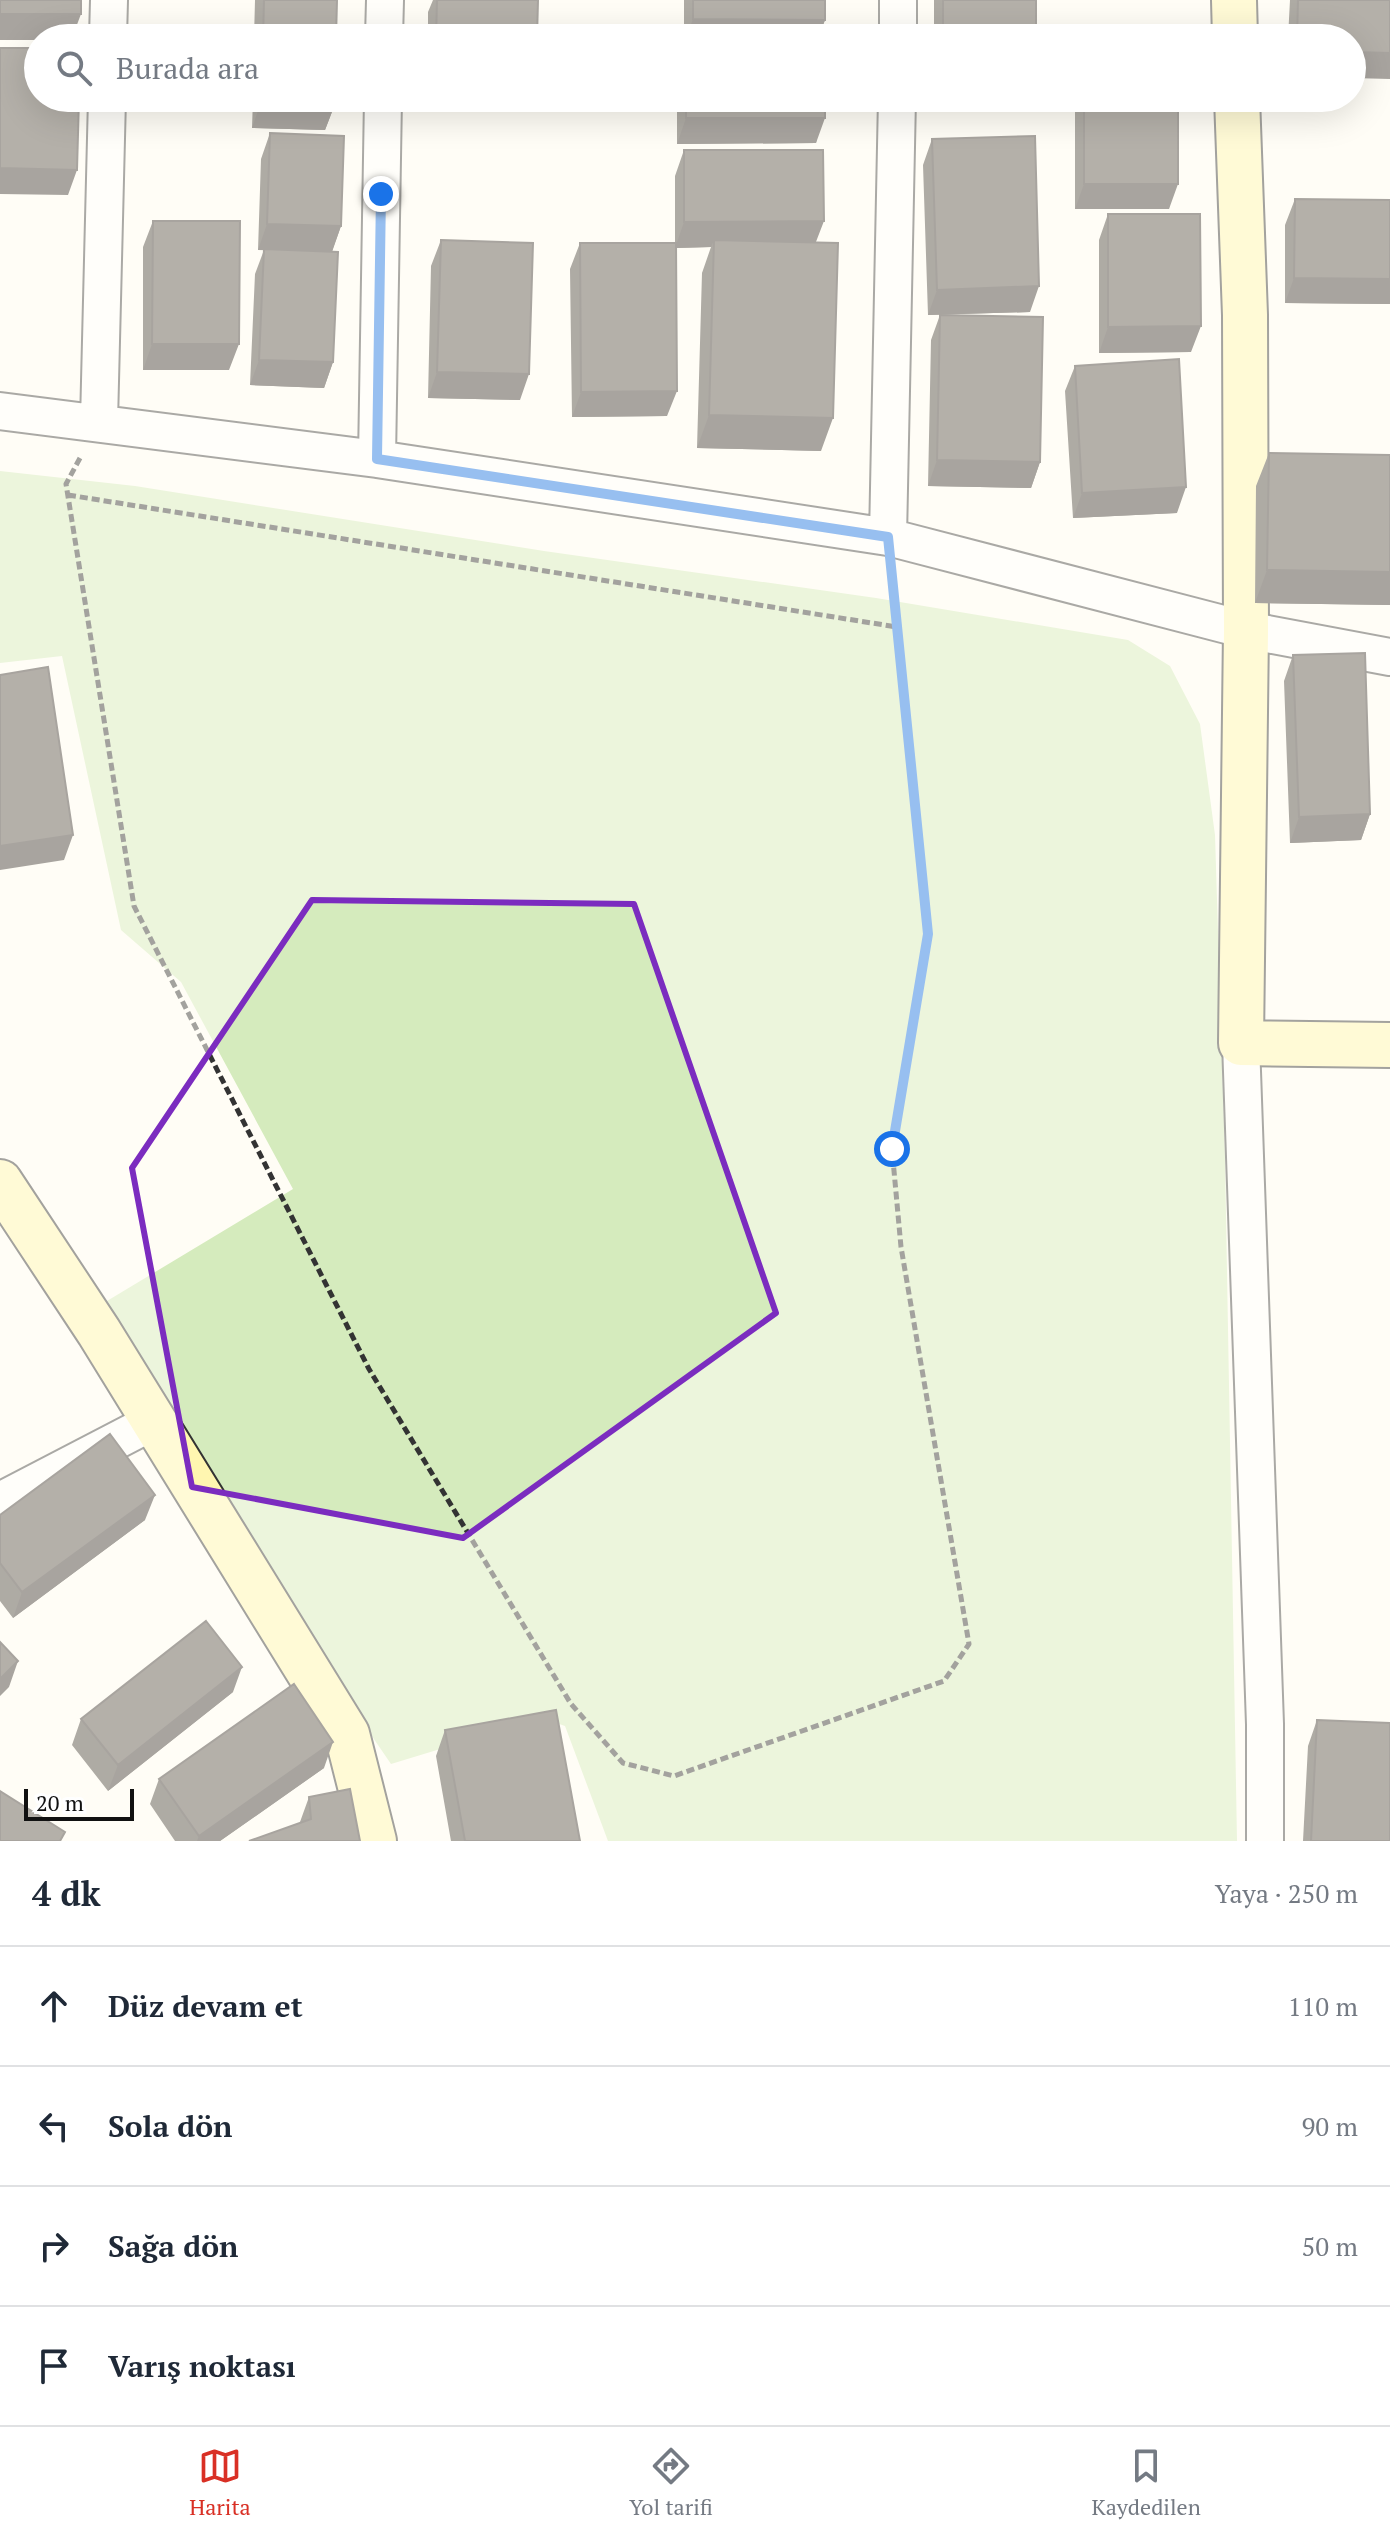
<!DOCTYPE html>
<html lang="tr">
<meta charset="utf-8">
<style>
:root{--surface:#fff;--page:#f6f6f7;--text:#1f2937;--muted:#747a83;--line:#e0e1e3;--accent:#d93025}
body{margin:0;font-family:"PT Serif",serif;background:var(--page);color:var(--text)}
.scale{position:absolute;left:24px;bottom:20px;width:110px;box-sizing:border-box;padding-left:8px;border:4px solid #111;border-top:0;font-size:22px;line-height:28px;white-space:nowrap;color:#111;-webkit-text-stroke:6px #fff;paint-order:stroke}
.stop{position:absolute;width:24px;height:24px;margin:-18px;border:6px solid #1a73e8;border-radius:50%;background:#fff}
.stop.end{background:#1a73e8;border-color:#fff;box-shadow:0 2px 8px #0008}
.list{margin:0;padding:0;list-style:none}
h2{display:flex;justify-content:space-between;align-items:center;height:104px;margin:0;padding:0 32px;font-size:34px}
h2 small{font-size:26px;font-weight:400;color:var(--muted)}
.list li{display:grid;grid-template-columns:52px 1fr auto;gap:24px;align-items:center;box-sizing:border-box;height:120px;padding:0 32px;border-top:2px solid var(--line)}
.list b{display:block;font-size:30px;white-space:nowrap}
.list em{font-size:26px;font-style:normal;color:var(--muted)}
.icon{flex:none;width:44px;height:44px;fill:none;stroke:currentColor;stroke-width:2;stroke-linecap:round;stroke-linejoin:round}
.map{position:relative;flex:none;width:1390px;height:1841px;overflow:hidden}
.search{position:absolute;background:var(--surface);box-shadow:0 8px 32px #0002;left:24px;right:24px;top:24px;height:88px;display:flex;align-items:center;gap:20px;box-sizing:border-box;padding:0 28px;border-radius:44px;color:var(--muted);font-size:30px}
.sheet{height:584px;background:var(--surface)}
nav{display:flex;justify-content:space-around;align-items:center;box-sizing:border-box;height:112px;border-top:2px solid var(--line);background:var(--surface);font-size:22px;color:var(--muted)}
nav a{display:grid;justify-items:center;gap:4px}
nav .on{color:var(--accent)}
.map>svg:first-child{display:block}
.green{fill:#d5ebbd}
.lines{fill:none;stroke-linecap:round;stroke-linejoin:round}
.street-casing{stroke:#444;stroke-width:40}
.secondary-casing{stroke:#333;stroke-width:48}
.path{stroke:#333;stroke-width:5;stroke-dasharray:8 4;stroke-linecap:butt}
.street{stroke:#fff;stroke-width:36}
.secondary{stroke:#fff6b0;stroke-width:44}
.wall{fill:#4d4742}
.shaded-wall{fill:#3f3936}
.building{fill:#5a524d;stroke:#3f3936;stroke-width:2}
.route{stroke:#1a73e8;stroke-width:10}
.marked{fill:none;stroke:#7b2cbf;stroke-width:6;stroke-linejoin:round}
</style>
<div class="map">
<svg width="1390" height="1841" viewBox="0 0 1390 1841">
<rect width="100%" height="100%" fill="#fffdf5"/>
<path class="green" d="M0 471 135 486 544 551 876 598 1128 640 1170 666 1200 724 1215 835 1225 1158 1237 1841H608L565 1726 542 1718 391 1764 263 1577 97 1307 293 1189 181 982 121 930 62 656 0 663Z"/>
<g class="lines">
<g class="street-casing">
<path id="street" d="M108 38 109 0
M384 38 385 0
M898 38V0
M0 411 377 459 888 537 1246 630 1390 657
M99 422 107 98
M377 459 383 98
M888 537 897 98
M1241 1043 1265 1724V1841
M0 1501 154 1421"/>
</g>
<g class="secondary-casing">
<path id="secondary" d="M1234 0 1235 38
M1237 98 1245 315 1246 630 1241 1043 1390 1045
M0 1182 99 1332 347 1734 374 1841"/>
</g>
<path class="path" d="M80 458 66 484 134 906 369 1369 571 1704 623 1763 674 1776 944 1681 969 1644 901 1247 892 1149 928 934 892 574
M68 495 897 627"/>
<use href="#street" class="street"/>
<use href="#secondary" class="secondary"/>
</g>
<path class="wall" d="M255 0H337L336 38H254Z
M433 0H538L537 38H428V12Z
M684 0H825V20L818 38H684Z
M934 0H1036V38H934Z
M1290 0H1390L1352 38H1288Z
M253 98H335V104L325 130 252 128Z
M677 98H825L816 143 677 144Z
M1077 98H1178L1169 209H1075V103Z
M270 133 341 226 332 251 333 362 324 388 250 385 255 274 264 250H258L261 159Z
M932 139 1030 312 928 315 923 165Z
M684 150 816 242 821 451 697 448 702 273 711 247 676 248 667 416 572 417 570 269 580 243H675V176Z
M1295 199 1390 200V304L1285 303V225Z
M1108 214 1191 352 1099 353V240Z
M153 221 229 370H143V247Z
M441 240 520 400 428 398 431 266Z
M940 315 1040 462 1031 488 928 486 931 340Z
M1075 366 1177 513 1073 518 1065 391Z
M1269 453 1390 455V605L1255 603 1256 486Z
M1293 655 1370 814 1361 840 1290 843 1284 681Z
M0 1515 145 1520 13 1618 0 1601Z
M233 1692 108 1791 72 1745 81 1719Z
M1317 1720 1390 1841H1303L1308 1746Z
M445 1730 580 1841H451L436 1756Z
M324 1768 220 1841H175L150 1804 159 1779Z
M309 1797 360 1841 300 1822Z"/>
<path class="shaded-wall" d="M0 14H81L72 38H38V40H0Z
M693 19 825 20 818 38H686Z
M1352 52 1390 53V79L1352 78Z
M442 98H531L527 110 438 108Z
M261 102 335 104 325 130 252 128Z
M686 118H825L816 143 677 144Z
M0 168 77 170 68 195 0 194Z
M1084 184H1178L1169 209H1075Z
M824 221 814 247 714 240 711 247 675 248 684 222Z
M267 224 341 226 332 252 258 250Z
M1294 278 1390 279V304L1285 303Z
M1039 286 1030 312 928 315 937 290Z
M1201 326 1191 352 1099 353 1108 327Z
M152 344H239L229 370H143Z
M259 360 333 362 324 388 250 385Z
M437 372 529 374 520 400 428 398Z
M677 391 667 416 572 417 581 392Z
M709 415 833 418 821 451 697 448Z
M937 460 1040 462 1031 488 928 486Z
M1186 487 1177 513 1073 518 1082 493Z
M1267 570 1390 572V605L1255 603Z
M1370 814 1361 840 1290 843 1299 817Z
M73 835 64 860 0 870V846Z
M155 1495 145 1520 13 1618 22 1592Z
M18 1661 9 1687 0 1696V1679Z
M242 1667 233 1692 108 1791 118 1765Z
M333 1742 324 1768 220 1841H197L199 1836Z"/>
<path class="building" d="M0 0H81V14H0Z
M264 0H337L336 38H263Z
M437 0H538L537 38H436Z
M693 0H825V20L693 19Z
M943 0H1036V38H943Z
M1298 0H1390V53L1352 52V38H1297Z
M0 48H38V98H79L77 170 0 168Z
M261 98H335V104L261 102Z
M686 98H825V118H686Z
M1084 98H1178V184H1084Z
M270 133 344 136 341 226 267 224Z
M1035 136 1039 286 937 290 932 139Z
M684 150H823L824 221 684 222Z
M1295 199 1390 200V279L1294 278Z
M1108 214H1200L1201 326 1108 327Z
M153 221H240L239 344H152Z
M441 240 533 243 529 374 437 372Z
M714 240 838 243 833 418 709 415Z
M580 243H676L677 391 581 392Z
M264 249 338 252 333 362 259 360Z
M940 315 1043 317 1040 462 937 460Z
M1179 359 1186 487 1082 493 1075 366Z
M1269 453 1390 455V572L1267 570Z
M1365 653 1370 814 1299 817 1293 655Z
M48 667 73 835 0 846V675Z
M110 1434 155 1495 22 1592 0 1563V1515Z
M206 1621 242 1667 118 1765 81 1719Z
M0 1642 18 1661 0 1679Z
M294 1684 333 1742 199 1836 159 1779Z
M556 1710 580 1841H465L445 1730Z
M1317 1720 1390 1723V1841H1311Z
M350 1789 360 1841H249L311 1819 309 1797Z
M0 1791 65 1832 60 1841H0Z"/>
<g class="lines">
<path class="route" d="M381 194 377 459 888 537 928 934 892 1149"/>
</g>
<path d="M0 0H1390V1841H0ZM312 900 634 904 776 1313 463 1538 192 1487 132 1168Z" fill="#fffdf5" fill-opacity=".55" fill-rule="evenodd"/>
<path class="marked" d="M312 900 634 904 776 1313 463 1538 192 1487 132 1168Z"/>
</svg>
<div class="scale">20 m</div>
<div class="stop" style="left:892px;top:1149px"></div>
<div class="stop end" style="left:381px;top:194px"></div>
<div class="search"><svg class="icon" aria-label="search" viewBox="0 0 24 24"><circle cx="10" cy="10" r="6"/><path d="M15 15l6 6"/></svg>Burada ara</div>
</div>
<section class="sheet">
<h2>4 dk<small>Yaya · 250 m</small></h2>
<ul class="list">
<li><svg class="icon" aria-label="ahead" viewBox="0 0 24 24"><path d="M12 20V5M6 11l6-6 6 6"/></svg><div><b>Düz devam et</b></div><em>110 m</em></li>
<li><svg class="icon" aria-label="left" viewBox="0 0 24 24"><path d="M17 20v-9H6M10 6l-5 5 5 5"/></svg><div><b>Sola dön</b></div><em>90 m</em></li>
<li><svg class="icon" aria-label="right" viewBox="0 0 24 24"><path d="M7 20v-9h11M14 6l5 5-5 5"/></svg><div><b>Sağa dön</b></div><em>50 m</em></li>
<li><svg class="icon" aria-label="arrive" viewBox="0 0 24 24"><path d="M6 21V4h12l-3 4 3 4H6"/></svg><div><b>Varış noktası</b></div></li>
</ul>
</section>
<nav>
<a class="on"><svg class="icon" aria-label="map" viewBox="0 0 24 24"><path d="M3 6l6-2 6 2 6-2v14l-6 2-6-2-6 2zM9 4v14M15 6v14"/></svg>Harita</a>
<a><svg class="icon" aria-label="directions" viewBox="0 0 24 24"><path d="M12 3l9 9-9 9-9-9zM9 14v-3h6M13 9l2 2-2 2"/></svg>Yol tarifi</a>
<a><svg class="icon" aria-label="saved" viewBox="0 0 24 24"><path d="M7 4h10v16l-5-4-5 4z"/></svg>Kaydedilen</a>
</nav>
